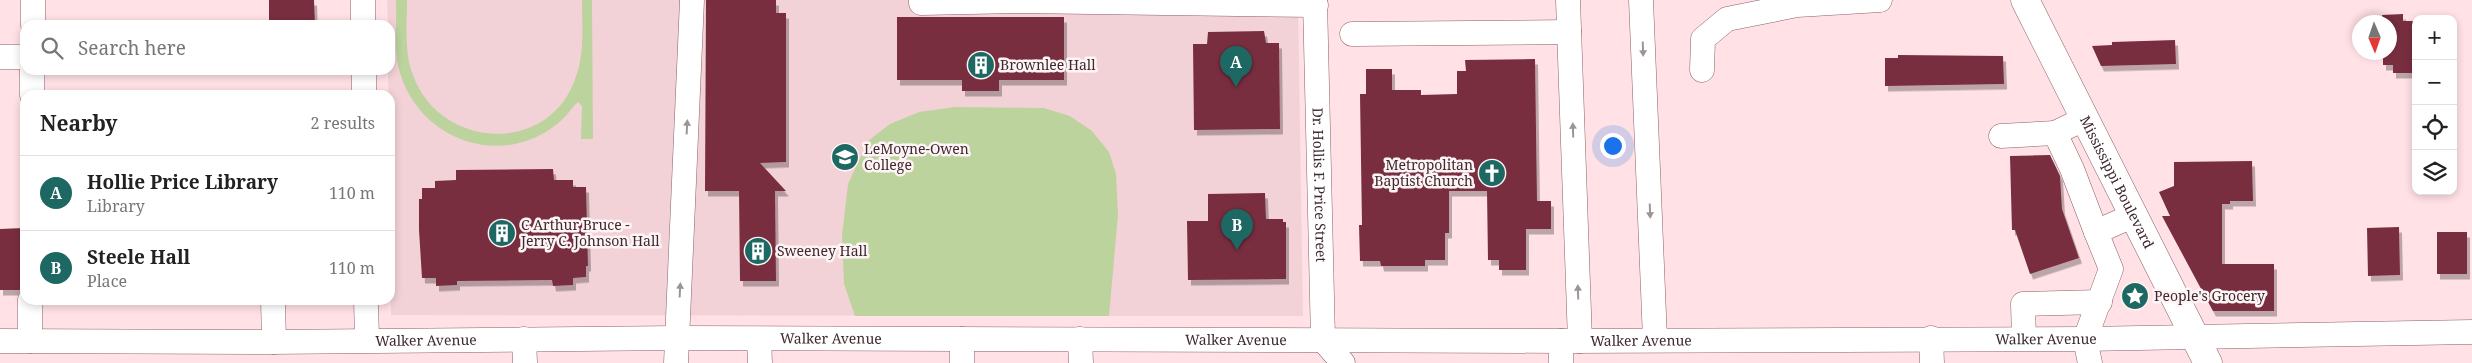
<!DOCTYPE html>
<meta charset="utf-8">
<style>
:root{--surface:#fff;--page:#f6f6f6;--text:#222;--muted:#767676;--line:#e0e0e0;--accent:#1d6862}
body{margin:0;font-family:"Noto Serif",serif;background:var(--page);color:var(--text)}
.controls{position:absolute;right:15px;top:15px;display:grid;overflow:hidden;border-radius:10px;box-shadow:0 2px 8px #0003}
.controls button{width:45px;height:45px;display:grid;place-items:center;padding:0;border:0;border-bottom:1px solid var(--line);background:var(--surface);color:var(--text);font:25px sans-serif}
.compass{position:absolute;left:2352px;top:15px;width:45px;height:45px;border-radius:50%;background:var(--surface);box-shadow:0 2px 8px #0003;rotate:178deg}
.you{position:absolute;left:1612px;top:145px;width:18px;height:18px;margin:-12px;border:4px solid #fff;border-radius:50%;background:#1a73e8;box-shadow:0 0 0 8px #1a73e833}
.badge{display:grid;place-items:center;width:32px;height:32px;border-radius:50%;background:var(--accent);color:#fff;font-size:16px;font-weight:700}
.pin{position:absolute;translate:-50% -41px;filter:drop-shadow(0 1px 2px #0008)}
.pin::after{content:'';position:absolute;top:26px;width:18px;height:15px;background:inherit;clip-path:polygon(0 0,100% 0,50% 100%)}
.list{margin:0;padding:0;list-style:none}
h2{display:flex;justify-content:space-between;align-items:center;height:65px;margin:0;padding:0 20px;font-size:21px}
h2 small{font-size:16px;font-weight:400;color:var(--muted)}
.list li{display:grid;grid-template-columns:32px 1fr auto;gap:15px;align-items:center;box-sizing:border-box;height:75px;padding:0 20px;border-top:1px solid var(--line)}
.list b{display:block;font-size:19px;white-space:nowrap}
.list p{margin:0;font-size:16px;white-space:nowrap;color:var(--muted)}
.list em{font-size:16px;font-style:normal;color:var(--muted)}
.icon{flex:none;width:28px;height:28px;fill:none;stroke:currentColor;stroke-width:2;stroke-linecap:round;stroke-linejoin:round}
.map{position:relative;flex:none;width:2472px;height:363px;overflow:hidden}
.search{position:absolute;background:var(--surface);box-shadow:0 2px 8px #0003;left:20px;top:20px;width:375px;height:55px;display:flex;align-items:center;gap:12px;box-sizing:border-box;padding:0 18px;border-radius:15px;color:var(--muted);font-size:19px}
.panel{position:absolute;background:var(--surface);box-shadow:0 2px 8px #0003;left:20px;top:90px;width:375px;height:215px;border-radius:15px}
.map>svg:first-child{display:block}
.built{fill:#f3d2d7}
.green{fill:#bcd39e}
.building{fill:#792d41;filter:url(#shadow)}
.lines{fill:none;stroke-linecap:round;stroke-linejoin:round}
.minor-casing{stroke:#8a6068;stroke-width:25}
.major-casing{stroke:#8a6068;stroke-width:29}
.minor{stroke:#fff;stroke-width:24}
.major{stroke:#fff;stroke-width:28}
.oneway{fill:#9e9496}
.labels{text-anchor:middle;stroke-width:5;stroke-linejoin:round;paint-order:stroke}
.poi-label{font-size:14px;fill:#3d2a2e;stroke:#fef4f6;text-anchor:start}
.street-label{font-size:14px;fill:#3d2a2e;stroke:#fef4f6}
</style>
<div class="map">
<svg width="2472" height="363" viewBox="0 0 2472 363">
<defs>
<filter id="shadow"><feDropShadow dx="3" dy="5.5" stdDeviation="0" flood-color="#0004"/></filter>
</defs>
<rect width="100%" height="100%" fill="#ffe1e6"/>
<path class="built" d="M387 0H1298L1303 316 391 315 388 70H390V25H388Z"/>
<path class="green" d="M396 0H407C407 24 404 52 413 75 439 148 545 156 574 82 585 56 582 28 582 0H592L593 139H581L582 106 578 102C573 106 570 111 566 116 560 122 551 129 544 133 488 165 418 134 400 73 393 50 397 23 396 0Z
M955 107 1044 108 1070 116 1092 131 1109 152 1116 174 1118 215 1109 316H855L844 284 842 236 848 184 868 141 890 124 919 112Z"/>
<path class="building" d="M269 0H314L315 25H269Z
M706 0H776V13H786V162L760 163 786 191H775L776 281H740L739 191H705Z
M2403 14V21H2416V73H2393V65H2383V52H2390V22H2383L2382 15Z
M897 17H1064V80H999V91H962V80H897Z
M1264 31 1266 43H1279L1280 129 1194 130 1193 44H1207L1208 32Z
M2175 40 2176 64 2101 66 2092 46 2112 45V42Z
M1898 55 2003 56 2004 84 1885 86V58H1898Z
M1535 59 1537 201H1551V229H1526V270H1499V260H1488L1487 191H1449V233H1445V260H1425V266H1381L1380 261H1360L1359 225H1362L1360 94H1366V69H1392V90H1421V95L1457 94V71H1466L1465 60Z
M2050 155 2060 176 2062 209 2079 258 2030 274 2015 230H2012L2010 156Z
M2252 161 2253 201H2230V204H2222V264H2274V311H2213L2162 216H2170L2159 192 2174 186V162Z
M553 169 554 180H573V187H586L588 266H586V277L573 278V285L553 286 552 280 457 281V285L436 286V278H422L419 230V199H422V188H435V181L456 180V170Z
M1265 193 1266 219H1283V222H1286V279L1188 280 1187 221H1208V194Z
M2399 227 2400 275 2368 276 2367 228Z
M24 228V288L21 290H0V229Z
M2437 232H2467V274H2437Z"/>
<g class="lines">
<g class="minor-casing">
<g id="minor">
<path d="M33 0V25"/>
<path d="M363 0V25"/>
<path d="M921 0V3L1019 1 1316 5"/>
<path id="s1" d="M1315 0 1323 340 1343 363"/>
<path d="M1568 0 1580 341"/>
<path d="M1641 0 1655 339"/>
<path d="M1352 34 1569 32"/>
<path d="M0 57H25"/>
<path d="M364 70V95"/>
<path d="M1702 70 1703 39 1727 19 1797 5 1880 0"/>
<path d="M32 95V70"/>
<path d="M2084 119 2055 133 2072 169 2096 232"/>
<path d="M2001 136 2055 133"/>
<path d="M273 300 274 342"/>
<path d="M366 300 367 340"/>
<path d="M1931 338 1932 363"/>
<path d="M2024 338 2023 304 2100 302"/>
<path d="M524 339 525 363"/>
<path d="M759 339 760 363"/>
<path d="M962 339V363"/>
<path d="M1080 339 1081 363"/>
<path id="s2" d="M0 341 269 342 677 338 1561 341 2085 339 2472 332"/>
<path d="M30 341V300"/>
<path d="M1561 341V363"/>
<path d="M676 363 692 0"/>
<path d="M2090 363 2085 339 2111 269 2096 232 2132 216"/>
</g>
</g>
<g class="major-casing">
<g id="major">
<path id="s3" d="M2025 0 2208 363"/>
</g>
</g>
<use href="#minor" class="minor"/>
<use href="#major" class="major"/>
</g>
<defs><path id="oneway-solid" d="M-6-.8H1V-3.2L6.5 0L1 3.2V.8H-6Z" transform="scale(1.25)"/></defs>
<g class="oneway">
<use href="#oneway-solid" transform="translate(1643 49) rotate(88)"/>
<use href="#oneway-solid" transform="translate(687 127) rotate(-87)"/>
<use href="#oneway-solid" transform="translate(1573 130) rotate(-92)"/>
<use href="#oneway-solid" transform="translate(1650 211) rotate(88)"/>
<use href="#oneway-solid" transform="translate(680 290) rotate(-87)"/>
<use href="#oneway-solid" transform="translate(1578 292) rotate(-92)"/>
</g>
<defs>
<g id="building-disc" transform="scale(1.4375)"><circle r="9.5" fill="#1d6862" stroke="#fef4f6"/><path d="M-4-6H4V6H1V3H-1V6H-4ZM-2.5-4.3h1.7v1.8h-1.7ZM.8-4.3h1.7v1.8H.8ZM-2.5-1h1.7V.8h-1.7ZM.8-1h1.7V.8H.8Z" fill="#fff"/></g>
<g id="university-disc" transform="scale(1.4375)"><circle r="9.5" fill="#1d6862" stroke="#fef4f6"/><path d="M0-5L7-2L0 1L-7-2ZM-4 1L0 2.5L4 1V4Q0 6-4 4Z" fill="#fff"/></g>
<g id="church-disc" transform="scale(1.4375)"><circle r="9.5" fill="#1d6862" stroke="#fef4f6"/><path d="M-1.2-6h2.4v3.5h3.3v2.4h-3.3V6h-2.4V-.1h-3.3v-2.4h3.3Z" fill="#fff"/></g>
<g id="sight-disc" transform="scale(1.4375)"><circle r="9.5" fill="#1d6862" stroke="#fef4f6"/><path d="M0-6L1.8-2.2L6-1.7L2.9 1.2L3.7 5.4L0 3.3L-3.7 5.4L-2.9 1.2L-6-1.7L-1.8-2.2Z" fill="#fff"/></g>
</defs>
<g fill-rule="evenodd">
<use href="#building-disc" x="981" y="65"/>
<use href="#university-disc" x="845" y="157"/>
<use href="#church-disc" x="1492" y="173"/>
<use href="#building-disc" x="502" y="233"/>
<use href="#building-disc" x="758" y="251"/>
<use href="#sight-disc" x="2135" y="296"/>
</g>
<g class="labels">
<g class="poi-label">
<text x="1000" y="70">Brownlee Hall</text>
<text x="864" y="154">LeMoyne-Owen<tspan x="864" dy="16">College</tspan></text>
<text x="1473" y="170" text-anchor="end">Metropolitan<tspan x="1473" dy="16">Baptist Church</tspan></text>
<text x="521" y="230">C Arthur Bruce -<tspan x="521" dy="16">Jerry C. Johnson Hall</tspan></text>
<text x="777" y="256">Sweeney Hall</text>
<text x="2154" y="301">People's Grocery</text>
</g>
<g class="street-label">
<text dy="5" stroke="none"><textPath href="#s3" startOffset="204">Mississippi Boulevard</textPath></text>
<text dy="5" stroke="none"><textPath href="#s1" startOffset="185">Dr. Hollis F. Price Street</textPath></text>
<text dy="5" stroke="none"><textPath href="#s2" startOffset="2046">Walker Avenue</textPath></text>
<text dy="5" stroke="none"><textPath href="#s2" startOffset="831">Walker Avenue</textPath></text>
<text dy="5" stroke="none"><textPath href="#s2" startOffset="426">Walker Avenue</textPath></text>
<text dy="5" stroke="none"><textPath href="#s2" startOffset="1236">Walker Avenue</textPath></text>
<text dy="5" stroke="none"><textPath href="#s2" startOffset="1641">Walker Avenue</textPath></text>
</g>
</g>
</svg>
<div class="controls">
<button>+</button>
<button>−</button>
<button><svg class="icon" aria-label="locate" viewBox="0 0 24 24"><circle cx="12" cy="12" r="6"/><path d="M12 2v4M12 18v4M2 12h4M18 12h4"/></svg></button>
<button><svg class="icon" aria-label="layers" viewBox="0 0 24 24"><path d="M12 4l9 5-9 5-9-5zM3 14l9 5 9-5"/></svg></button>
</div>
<svg class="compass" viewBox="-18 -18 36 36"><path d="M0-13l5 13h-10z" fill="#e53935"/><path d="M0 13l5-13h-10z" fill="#767676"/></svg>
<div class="you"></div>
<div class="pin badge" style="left:1236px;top:87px">A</div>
<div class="pin badge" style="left:1237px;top:250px">B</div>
<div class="search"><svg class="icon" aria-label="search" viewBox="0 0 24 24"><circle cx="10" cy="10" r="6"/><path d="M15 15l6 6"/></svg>Search here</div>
<section class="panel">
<h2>Nearby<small>2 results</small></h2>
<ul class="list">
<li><span class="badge">A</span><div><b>Hollie Price Library</b><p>Library</p></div><em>110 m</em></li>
<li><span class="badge">B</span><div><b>Steele Hall</b><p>Place</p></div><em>110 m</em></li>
</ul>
</section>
</div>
